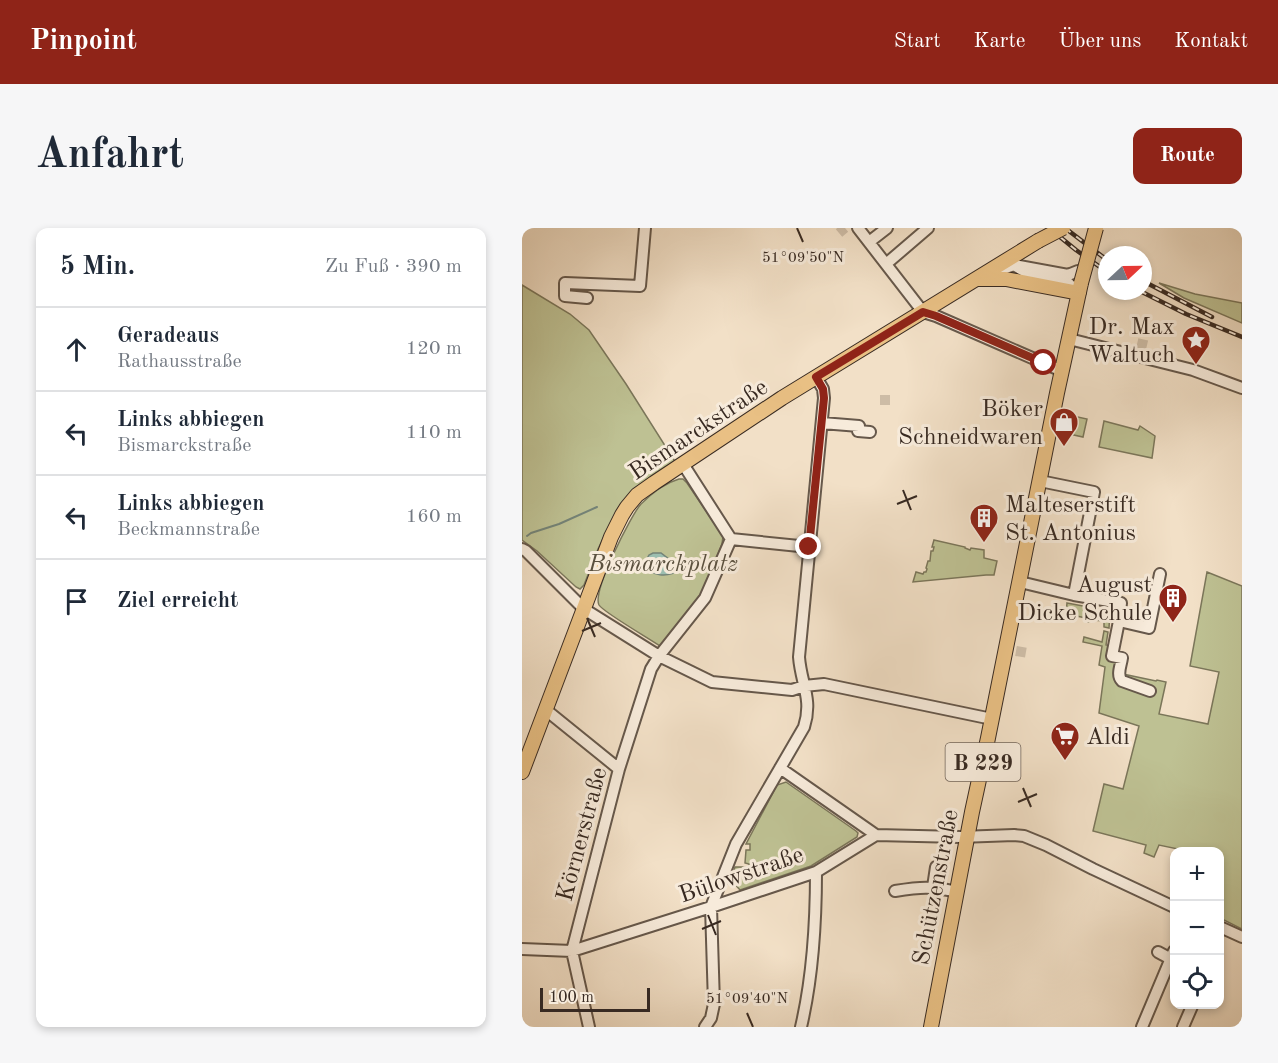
<!DOCTYPE html>
<html lang="de">
<meta charset="utf-8">
<style>
:root{--surface:#fff;--page:#f6f6f7;--text:#1f2937;--muted:#747a83;--line:#e0e1e3;--accent:#8f2418}
body{margin:0;font-family:"Old Standard TT",serif;background:var(--page);color:var(--text)}
.controls{position:absolute;right:18px;bottom:18px;display:grid;overflow:hidden;border-radius:12px;box-shadow:0 3px 9px #0003}
.controls button{width:54px;height:54px;display:grid;place-items:center;padding:0;border:0;border-bottom:2px solid var(--line);background:var(--surface);color:var(--text);font:30px sans-serif}
.compass{position:absolute;left:576px;top:18px;width:54px;height:54px;border-radius:50%;background:var(--surface);box-shadow:0 3px 9px #0003;rotate:68deg}
.scale{position:absolute;left:18px;bottom:15px;width:110px;box-sizing:border-box;padding-left:6px;border:3px solid #382a22;border-top:0;font-size:16px;line-height:21px;white-space:nowrap;color:#382a22;-webkit-text-stroke:4px #f7ebdb;paint-order:stroke}
.stop{position:absolute;width:18px;height:18px;margin:-14px;border:4px solid #8f2418;border-radius:50%;background:#fff}
.stop.end{background:#8f2418;border-color:#fff;box-shadow:0 2px 6px #0008}
.list{margin:0;padding:0;list-style:none}
h2{display:flex;justify-content:space-between;align-items:center;height:78px;margin:0;padding:0 24px;font-size:26px}
h2 small{font-size:20px;font-weight:400;color:var(--muted)}
.list li{display:grid;grid-template-columns:39px 1fr auto;gap:18px;align-items:center;box-sizing:border-box;height:84px;padding:0 24px;border-top:2px solid var(--line)}
.list b{display:block;font-size:22px;white-space:nowrap}
.list p{margin:0;font-size:20px;white-space:nowrap;color:var(--muted)}
.list em{font-size:20px;font-style:normal;color:var(--muted)}
.icon{flex:none;width:33px;height:33px;fill:none;stroke:currentColor;stroke-width:2;stroke-linecap:round;stroke-linejoin:round}
.map{position:relative;flex:none;width:720px;height:799px;overflow:hidden;border-radius:12px}
header{display:flex;align-items:center;gap:36px;box-sizing:border-box;height:84px;padding:0 30px;background:var(--accent);color:#fff}
header strong{font-size:28px}
nav{display:flex;gap:33px;margin-inline-start:auto;font-size:21px}
.intro{display:flex;align-items:center;justify-content:space-between;box-sizing:border-box;height:144px;padding:0 36px}
h1{margin:0;font-size:42px}
.button{padding:15px 27px;border-radius:12px;background:var(--accent);color:#fff;font-size:21px;font-weight:700}
main{display:flex;gap:36px;padding:0 36px}
aside{flex:1;background:var(--surface);border-radius:12px;box-shadow:0 3px 9px #0003}
.map>svg:first-child{display:block}
.green{fill:#bec193;stroke:#7b765a;stroke-width:1.5}
.water{fill:#9cbeb0;stroke:#748377;stroke-width:1.5}
.lines{fill:none;stroke-linecap:round;stroke-linejoin:round}
.stream{stroke:#748377;stroke-width:2}
.minor-tunnel{stroke:#cdbca6;stroke-width:10;stroke-dasharray:10 5;stroke-linecap:butt}
.minor-casing{stroke:#66584b;stroke-width:14}
.major-casing{stroke:#382a22;stroke-width:16}
.minor{stroke:#f7ebdb;stroke-width:10}
.major{stroke:#e9c084;stroke-width:14}
.rail-casing{stroke:#382a22;stroke-width:4.5}
.rail{stroke:#f7ebdb;stroke-width:2;stroke-dasharray:7;stroke-linecap:butt}
.major-bridge-casing{stroke:#382a22;stroke-width:16;stroke-linecap:butt}
.major-bridge{stroke:#e9c084;stroke-width:14}
.route{stroke:#8f2418;stroke-width:8}
.ticks{fill:none;stroke:#382a22;stroke-width:2}
.labels{text-anchor:middle;stroke-width:6;stroke-linejoin:round;paint-order:stroke}
.shield{fill:#f7ebdb;stroke:#71645a;stroke-width:1.5}
.shield-label{font-size:22px;font-weight:bold;fill:#382a22}
.poi-label{font-size:24px;fill:#382a22;stroke:#f7ebdb;text-anchor:end}
.street-label{font-size:24px;fill:#382a22;stroke:#f7ebdb}
.park-label{font-size:24px;font-style:italic;fill:#5a503e;stroke:#f7ebdb}
.ticks-label{font-size:15px;text-anchor:middle;fill:#382a22;stroke:#f7ebdb;stroke-width:6;stroke-linejoin:round;paint-order:stroke}
</style>
<header>
<strong>Pinpoint</strong>
<nav><a>Start</a><a>Karte</a><a>Über uns</a><a>Kontakt</a></nav>
</header>
<div class="intro"><h1>Anfahrt</h1><a class="button">Route</a></div>
<main>
<aside>
<h2>5 Min.<small>Zu Fuß · 390 m</small></h2>
<ul class="list">
<li><svg class="icon" aria-label="ahead" viewBox="0 0 24 24"><path d="M12 20V5M6 11l6-6 6 6"/></svg><div><b>Geradeaus</b><p>Rathausstraße</p></div><em>120 m</em></li>
<li><svg class="icon" aria-label="left" viewBox="0 0 24 24"><path d="M17 20v-9H6M10 6l-5 5 5 5"/></svg><div><b>Links abbiegen</b><p>Bismarckstraße</p></div><em>110 m</em></li>
<li><svg class="icon" aria-label="left" viewBox="0 0 24 24"><path d="M17 20v-9H6M10 6l-5 5 5 5"/></svg><div><b>Links abbiegen</b><p>Beckmannstraße</p></div><em>160 m</em></li>
<li><svg class="icon" aria-label="arrive" viewBox="0 0 24 24"><path d="M6 21V4h12l-3 4 3 4H6"/></svg><div><b>Ziel erreicht</b></div></li>
</ul>
</aside>
<div class="map">
<svg width="720" height="799" viewBox="0 0 720 799">
<rect width="100%" height="100%" fill="#f2e0c7"/>
<filter id="stains"><feTurbulence type="fractalNoise" baseFrequency=".00333" numOctaves="4"/><feColorMatrix values="0 0 0 0 .2 0 0 0 0 .09 0 0 0 0 .02 0 0 0 .5 -.17"/></filter>
<radialGradient id="worn" r=".72"><stop offset=".6" stop-color="#630" stop-opacity="0"/><stop offset="1" stop-color="#630" stop-opacity=".3"/></radialGradient>
<path class="green" d="M637 55 673 66 720 75V95L662 70Z
M0 57 48 86 67 102 104 156 154 235 114 263 94 284 76 321 62 357 58 361 54 359 15 323 0 312Z
M542 186 565 191 561 209 538 204Z
M582 193 616 202 618 198 633 208 630 230 577 219Z
M157 251H161L165 255 201 308 200 316 180 366 138 418C128 411 81 384 77 377 70 364 109 287 119 276 129 266 143 255 157 251Z
M412 312 443 319V320L448 322 449 320 462 322V330L475 333 472 347H464L391 354 394 344 401 346 402 344H404L405 341 404 340 406 333H408L409 323H411L412 319H410Z
M685 344 720 358V701L698 690V624L661 623V622L637 617 632 629 622 625 624 617 571 603 582 556 601 561 617 498 577 485 583 439 577 437 580 418 561 414 562 409 580 414 582 403 586 404 584 417 589 418 598 431 601 446 634 453 635 452 644 454 637 486 686 496 697 444 668 438Z
M545 375 588 383 587 400 582 399V393L571 392 566 394 564 390 544 386Z
M264 554 334 603 336 605 335 609 289 638 218 662 209 652 213 639H227V636L223 635 224 622H228V616H224L255 557Z"/>
<path class="water" d="M131 325H139L147 331 157 334 159 341C146 350 128 350 123 334L127 327Z"/>
<g class="lines">
<path class="stream" d="M5 308 9 305 37 296 75 279"/>
<path class="minor-tunnel" d="M317 5 323 0
M619 121 622 108
M363 167V179
M494 423 506 425"/>
<g class="minor-casing">
<path id="minor" d="M336 0 401 84 414 88 540 143
M347 14 365 0
M364 36 406 0
M495 39 509 47 546 55 557 65
M475 43 492 37 546 47 556 43
M65 70 43 68V55L118 58 123 0
M547 111 671 142 720 160
M300 195 337 198 336 203 348 204
M209 311 287 319
M0 321 4 323 62 381 137 428 190 454 270 462 282 458 302 456 470 491
M498 354 552 367 572 264 518 253
M552 367 599 375 597 393 627 400 638 346
M597 393 590 428 600 430C599 438 594 447 600 453L628 463
M24 482 97 541
M258 540 354 607
M411 659 414 639
M373 663C398 659 410 658 435 664
M698 699 720 709
M0 721 50 723 189 679 294 644 354 607 438 609 492 607 502 608 524 617 571 641 652 679
M636 724 649 731
M67 799 50 723 97 541 129 441 137 428 183 370 209 311 161 236
M183 799 189 790 192 776 189 679 214 616 282 499C291 471 279 456 277 429L302 170 301 161 294 149
M279 799C291 748 294 697 294 644
M620 799 652 723
M661 799 671 776"/>
</g>
<g class="major-casing">
<path id="major" d="M457 51H484L557 65
M0 544 89 309 100 287 105 279 115 267 132 255 260 170 516 13
M409 799 450 584 466 510 535 165 559 55"/>
</g>
<use href="#minor" class="minor"/>
<use href="#major" class="major"/>
<g class="rail-casing">
<path id="rail" d="M527 0 554 22 585 44
M543 0 585 32
M621 53 690 89
M618 63 664 86 720 109"/>
</g>
<use href="#rail" class="rail"/>
<g class="major-bridge-casing">
<path id="major-bridge" d="M516 13 541 0
M559 55 574 0"/>
</g>
<use href="#major-bridge" class="major-bridge"/>
</g>
<g class="lines">
<path class="route" d="M287 319 302 170 301 161 294 149 401 84 414 88 522 135"/>
</g>
<path class="ticks" d="M275 0 281 14M381 262 389 282M375 276 395 268M65 390 73 409M60 403 79 395M501 560 509 579M496 574 515 566M186 687 194 707M180 701 199 693M225 785 231 799"/>
<defs>
<g id="sight-pin" transform="scale(1.5)"><path d="M0 17L-7.5 6A9.5 9.5 0 1 1 7.5 6Z" fill="#8f2418" stroke="#f7ebdb"/><path d="M0-6L1.8-2.2L6-1.7L2.9 1.2L3.7 5.4L0 3.3L-3.7 5.4L-2.9 1.2L-6-1.7L-1.8-2.2Z" fill="#fff"/></g>
<g id="shop-pin" transform="scale(1.5)"><path d="M0 17L-7.5 6A9.5 9.5 0 1 1 7.5 6Z" fill="#8f2418" stroke="#f7ebdb"/><path d="M-5-2.5h2.3a2.7 3.5 0 0 1 5.4 0H5L5.5 6h-11ZM-1.5-2.5h3a1.5 2.3 0 0 0-3 0Z" fill="#fff"/></g>
<g id="building-pin" transform="scale(1.5)"><path d="M0 17L-7.5 6A9.5 9.5 0 1 1 7.5 6Z" fill="#8f2418" stroke="#f7ebdb"/><path d="M-4-6H4V6H1V3H-1V6H-4ZM-2.5-4.3h1.7v1.8h-1.7ZM.8-4.3h1.7v1.8H.8ZM-2.5-1h1.7V.8h-1.7ZM.8-1h1.7V.8H.8Z" fill="#fff"/></g>
<g id="supermarket-pin" transform="scale(1.5)"><path d="M0 17L-7.5 6A9.5 9.5 0 1 1 7.5 6Z" fill="#8f2418" stroke="#f7ebdb"/><path d="M-6-5.5h2.5l.6 2H6L4.5 2H-2.5L-4.4-4H-6ZM-1.5 3.2a1.3 1.3 0 1 0 .1 0ZM3 3.2a1.3 1.3 0 1 0 .1 0Z" fill="#fff"/></g>
</defs>
<g fill-rule="evenodd">
<use href="#sight-pin" x="674" y="112"/>
<use href="#shop-pin" x="542" y="194"/>
<use href="#building-pin" x="462" y="290"/>
<use href="#building-pin" x="651" y="370"/>
<use href="#supermarket-pin" x="543" y="508"/>
</g>
<g class="labels">
<rect class="shield" x="423.5" y="515" width="75" height="38" rx="4.5"/>
<g class="shield-label">
<text x="461" y="542">B 229</text>
</g>
<g class="poi-label">
<text x="653" y="106">Dr. Max<tspan x="653" dy="28">Waltuch</tspan></text>
<text x="521" y="188">Böker<tspan x="521" dy="28">Schneidwaren</tspan></text>
<text x="483" y="284" text-anchor="start">Malteserstift<tspan x="483" dy="28">St. Antonius</tspan></text>
<text x="630" y="364">August<tspan x="630" dy="28">Dicke Schule</tspan></text>
<text x="564" y="516" text-anchor="start">Aldi</text>
</g>
<g class="street-label">
<text transform="translate(176 201) rotate(-34)" y="8">Bismarckstraße</text>
<text transform="translate(59 606) rotate(-75)" y="8">Körnerstraße</text>
<text transform="translate(219 646) rotate(-19)" y="8">Bülowstraße</text>
<text transform="translate(413 659) rotate(-79)" y="8">Schützenstraße</text>
</g>
<g class="park-label">
<text x="141" y="343">Bismarckplatz</text>
</g>
</g>
<g class="ticks-label">
<text x="281" y="34">51°09'50"N</text>
<text x="225" y="775">51°09'40"N</text>
</g>
<rect width="100%" height="100%" filter="url(#stains)"/>
<rect width="100%" height="100%" fill="url(#worn)"/>
</svg>
<div class="controls">
<button>+</button>
<button>−</button>
<button><svg class="icon" aria-label="locate" viewBox="0 0 24 24"><circle cx="12" cy="12" r="6"/><path d="M12 2v4M12 18v4M2 12h4M18 12h4"/></svg></button>
</div>
<svg class="compass" viewBox="-18 -18 36 36"><path d="M0-13l5 13h-10z" fill="#e53935"/><path d="M0 13l5-13h-10z" fill="#747a83"/></svg>
<div class="scale">100 m</div>
<div class="stop" style="left:522px;top:135px"></div>
<div class="stop end" style="left:287px;top:319px"></div>
</div>
</main>
